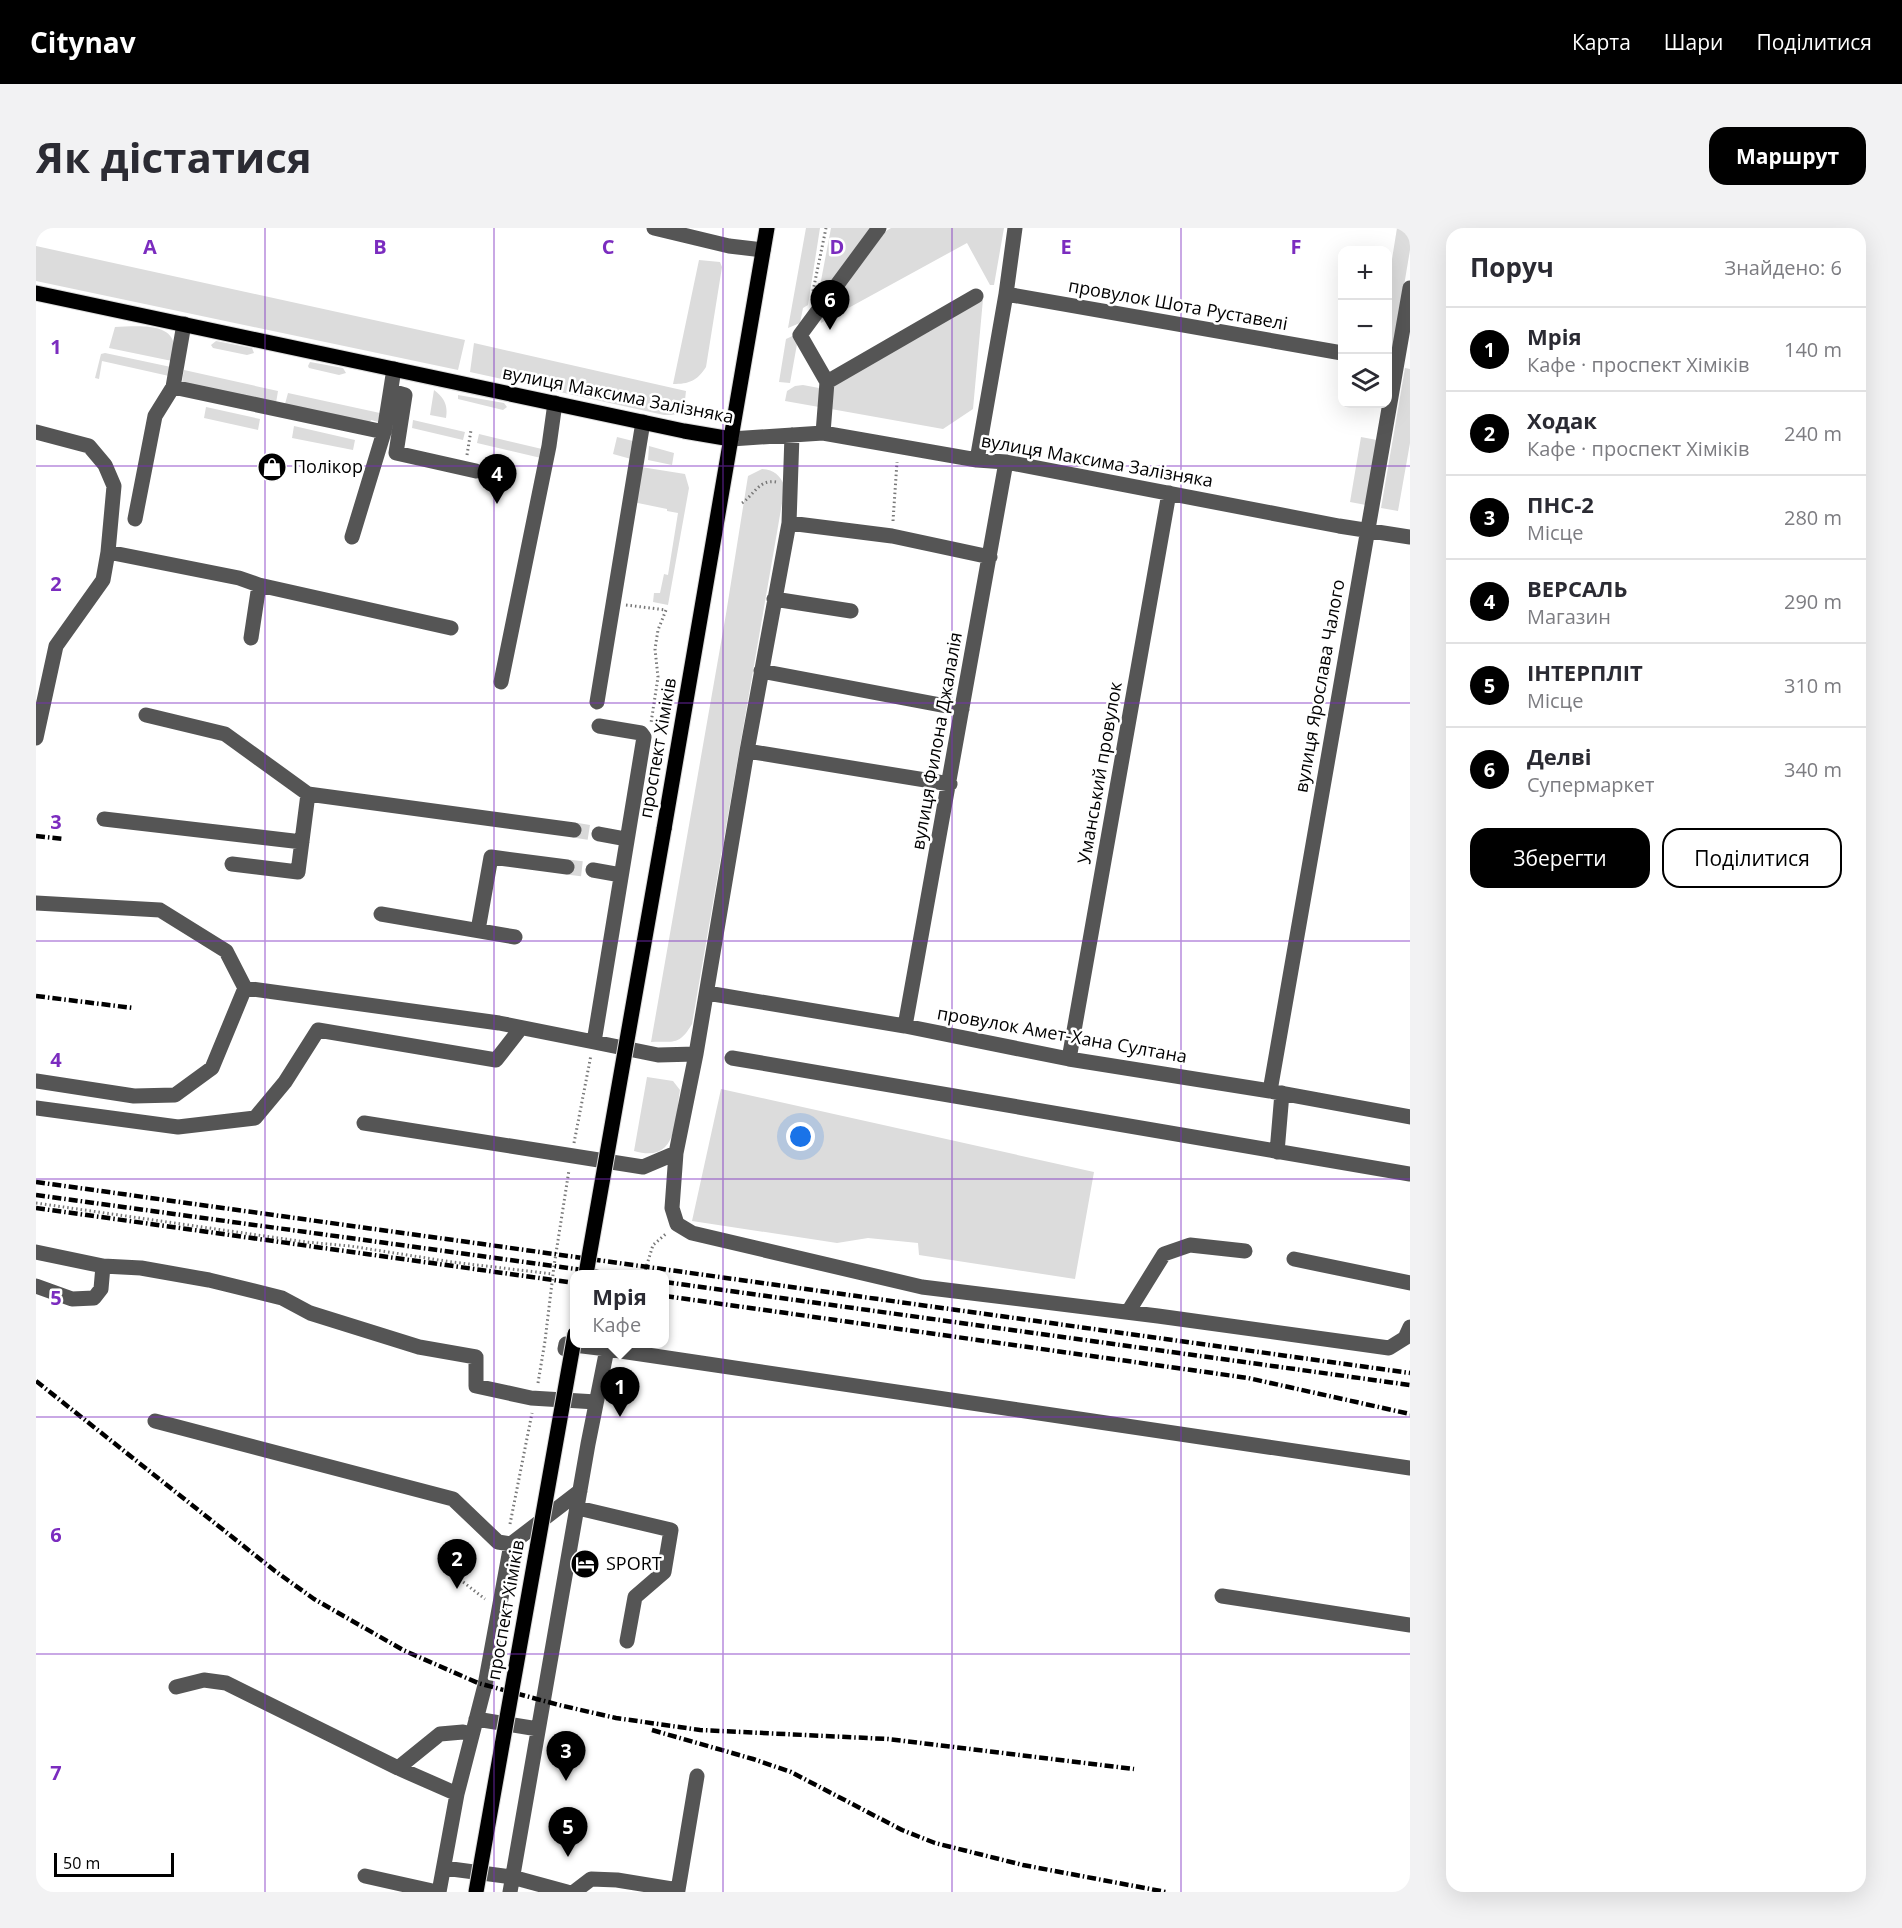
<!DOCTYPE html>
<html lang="uk">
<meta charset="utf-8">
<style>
:root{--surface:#fff;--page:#f2f2f3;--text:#2b2b33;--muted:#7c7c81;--line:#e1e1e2;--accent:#000}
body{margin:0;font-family:"Open Sans",sans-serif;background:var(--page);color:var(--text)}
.controls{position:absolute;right:18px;top:18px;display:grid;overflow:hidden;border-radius:12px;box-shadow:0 6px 24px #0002}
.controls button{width:54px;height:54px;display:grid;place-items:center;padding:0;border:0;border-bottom:2px solid var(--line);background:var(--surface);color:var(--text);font:30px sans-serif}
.scale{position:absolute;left:18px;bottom:15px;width:120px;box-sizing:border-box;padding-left:6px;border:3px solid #000;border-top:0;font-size:16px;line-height:21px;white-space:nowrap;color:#000;-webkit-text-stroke:4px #fff;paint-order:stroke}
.you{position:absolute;left:765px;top:909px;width:21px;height:21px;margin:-15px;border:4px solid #fff;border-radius:50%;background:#1a73e8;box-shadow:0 0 0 9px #1a73e833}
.badge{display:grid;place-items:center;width:39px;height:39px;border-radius:50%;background:var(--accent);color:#fff;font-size:20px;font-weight:700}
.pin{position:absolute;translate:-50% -50px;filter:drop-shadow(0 2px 3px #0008)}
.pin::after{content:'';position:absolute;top:32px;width:21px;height:18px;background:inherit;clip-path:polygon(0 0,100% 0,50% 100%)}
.popup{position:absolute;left:534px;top:1042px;width:99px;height:78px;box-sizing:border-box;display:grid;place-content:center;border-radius:12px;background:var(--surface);filter:drop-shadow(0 2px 4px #0005);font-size:20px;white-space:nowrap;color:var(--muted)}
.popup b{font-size:22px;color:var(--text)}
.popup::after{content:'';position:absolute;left:50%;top:100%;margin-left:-12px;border:12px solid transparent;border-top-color:var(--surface)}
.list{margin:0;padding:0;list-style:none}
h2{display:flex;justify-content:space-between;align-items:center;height:78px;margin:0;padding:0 24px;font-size:26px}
h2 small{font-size:20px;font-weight:400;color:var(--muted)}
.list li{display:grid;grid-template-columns:39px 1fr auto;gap:18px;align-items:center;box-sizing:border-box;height:84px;padding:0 24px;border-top:2px solid var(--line)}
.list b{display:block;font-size:22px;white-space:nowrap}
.list p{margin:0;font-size:20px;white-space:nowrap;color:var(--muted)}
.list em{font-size:20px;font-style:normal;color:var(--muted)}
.actions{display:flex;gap:12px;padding:18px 24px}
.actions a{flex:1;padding:14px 0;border:2px solid var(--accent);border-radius:18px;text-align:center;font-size:21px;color:var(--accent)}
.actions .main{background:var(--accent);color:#fff}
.icon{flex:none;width:33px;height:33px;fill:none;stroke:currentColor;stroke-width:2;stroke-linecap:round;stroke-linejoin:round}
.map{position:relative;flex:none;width:1374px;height:1664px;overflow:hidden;border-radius:18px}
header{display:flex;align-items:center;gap:36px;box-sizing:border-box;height:84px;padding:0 30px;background:var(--accent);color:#fff}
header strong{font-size:28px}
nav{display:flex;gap:33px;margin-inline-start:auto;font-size:21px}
.intro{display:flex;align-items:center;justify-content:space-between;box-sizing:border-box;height:144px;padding:0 36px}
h1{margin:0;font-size:42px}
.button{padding:15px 27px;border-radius:18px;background:var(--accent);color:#fff;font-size:21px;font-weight:700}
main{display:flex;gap:36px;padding:0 36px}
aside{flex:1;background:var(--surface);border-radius:18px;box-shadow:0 6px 24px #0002}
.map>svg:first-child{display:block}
.green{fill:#dcdcdc}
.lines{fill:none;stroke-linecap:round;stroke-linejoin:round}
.minor-tunnel{stroke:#d9d9d9;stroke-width:15;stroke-dasharray:15 8;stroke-linecap:butt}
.major-casing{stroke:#dbdbdb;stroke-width:17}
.path{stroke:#777;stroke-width:3;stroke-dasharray:1.5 3;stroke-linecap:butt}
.minor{stroke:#555;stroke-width:15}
.major{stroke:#000;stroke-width:15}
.rail{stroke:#000;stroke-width:4.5;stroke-dasharray:9 3 1.5 3;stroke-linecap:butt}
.major-bridge-casing{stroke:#dbdbdb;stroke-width:17;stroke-linecap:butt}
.major-bridge{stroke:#000;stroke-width:15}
.grid{fill:none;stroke:#7b2cbf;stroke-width:1.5;stroke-opacity:0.55}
.labels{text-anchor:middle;stroke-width:5;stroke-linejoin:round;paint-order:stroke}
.street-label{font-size:18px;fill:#000;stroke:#fff}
.poi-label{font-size:18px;fill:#000;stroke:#fff;text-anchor:start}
.grid-label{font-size:20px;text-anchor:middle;font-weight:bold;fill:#7b2cbf;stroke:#fff;stroke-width:5;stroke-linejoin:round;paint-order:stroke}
</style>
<header>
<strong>Citynav</strong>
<nav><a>Карта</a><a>Шари</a><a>Поділитися</a></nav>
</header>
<div class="intro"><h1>Як дістатися</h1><a class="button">Маршрут</a></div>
<main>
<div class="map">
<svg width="1374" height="1664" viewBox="0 0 1374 1664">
<rect width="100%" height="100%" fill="#fff"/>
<path class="green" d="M770 0H784L772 77 767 80 764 95 752 100Z
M795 0H837L780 79Z
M855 0H968L958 57H954L931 15 785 95 784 90 850 3Z
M1361 0H1374V22L1356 129 1352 128V56Z
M0 18 429 112 422 142 0 53Z
M663 32 684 34 686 39 670 139C661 153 653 156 637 156Z
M947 71 937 181 907 201 795 181 797 157Z
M79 99C97 99 136 93 138 118 138 122 136 128 136 133L73 120Z
M763 105 754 155 743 154 750 111Z
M180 113 216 120 218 125 211 127 177 120 175 117Z
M438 115 650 163C648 181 648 188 628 187L434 144Z
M69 125 135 139 133 148 66 133 63 151 59 150 65 126Z
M274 134 307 140 310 145 303 147 273 140 272 138Z
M1369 140 1374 141V215L1362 283 1345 280Z
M148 142 242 163 240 175 146 154Z
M767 157 783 160 785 165 783 179 749 173 751 163 759 158Z
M398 162C409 170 412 178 410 190L394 187Z
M252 165 344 185 342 194 335 192 334 194 249 176Z
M422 167 468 175 471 179 467 182 422 171Z
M170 179 224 191 222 202 168 190Z
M377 192 429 204 427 212 376 200Z
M258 198 319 212 317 222 256 210Z
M443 206 506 221 505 230 441 215Z
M581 209 597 213 595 231 577 226Z
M1325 209 1341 212 1330 277 1314 274Z
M613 218 638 225 636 237 612 232Z
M605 239 649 246 653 260 632 377 617 374 618 365H624L628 346 632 347 642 285 631 283V281L597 274Z
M726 241C739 242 743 247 749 258L656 796C643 818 638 813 615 814L690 386 712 248Z
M611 849 637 853 644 862C639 892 642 936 598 923Z
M685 861 1058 944 1039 1051 883 1027 882 1015 832 1010 801 1015 656 993Z"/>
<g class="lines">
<path class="minor-tunnel" d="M538 602 563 606
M531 639 557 642"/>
<g class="major-casing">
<path id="major" d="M0 65 648 203 695 211
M628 601 731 0"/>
</g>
<path class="path" d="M777 63 790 0
M431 227 435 202
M706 275C718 267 723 251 740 254
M857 293 861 234
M590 377 630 382 622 402 619 421 622 449 615 495
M538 915 555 827
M0 975 270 1014 314 1018 416 1034 517 1046
M608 1046 617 1017 631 1005
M502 1155 509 1113 518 1038 533 942
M474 1296 496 1185
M413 1343 449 1371"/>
<path class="minor" d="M618 0 693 18 727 22
M970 66 1306 125
M791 154 940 68
M137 159 348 204
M355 163 369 167 360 225 440 243
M0 204 53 218 69 237 78 258 72 324 67 352 20 418 0 510
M787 205 791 154 764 107 843 0
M756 207 753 295 711 523 660 826 640 925 636 980 641 996 656 1005 886 1059 1122 1088 1353 1120 1369 1110 1374 1099
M695 211 787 205 941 232 970 234 1303 298 1374 309
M941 232 970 66 979 0
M99 291 119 188 137 159 148 96
M753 295 856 308 954 329
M316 309 348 204 358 141
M72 324 203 350 223 357 415 400
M738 371 815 383
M215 410 223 357
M725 443 926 481
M465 454 513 218 519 175
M561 474 607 194
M110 487 189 506 272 566 538 602
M563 498 605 505 608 509 558 814 622 827 660 826
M711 523 914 556
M68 591 266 614
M563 606 590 611
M196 636 262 644 272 566
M557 642 585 647
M0 675 124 682 190 723 209 760 176 840 139 867 98 868 0 853
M345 686 479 709
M442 702 455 629 531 639
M209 760 463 795 558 814
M671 765 869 798 1033 831 1234 863 1374 889
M869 798 970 234
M696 830 1374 946
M1033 831 1133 265
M1234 863 1374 60
M0 880 142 899 219 890 249 854 282 802 460 832 485 800
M328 895 607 939 640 925
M1241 924 1246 865
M0 1024 67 1038 105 1040 173 1052 246 1070 274 1085 383 1119 440 1129V1158L495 1170 560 1174
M1258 1031 1374 1055
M0 1058 36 1071 58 1070 65 1061 67 1038
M1092 1084 1128 1026 1154 1017 1209 1023
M529 1121 530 1116 571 1121 1374 1240
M119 1193 417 1271 462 1314 475 1316
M542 1280 635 1302 628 1344 599 1369 591 1413
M1186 1368 1374 1397
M140 1459 168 1452 190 1455 362 1540 421 1566
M440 1491 502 1501
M362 1540 404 1506 427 1504 436 1506
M408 1640 476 1649 531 1664
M329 1648 401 1664
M403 1664 421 1566 449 1457 475 1316 544 1263
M474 1664 552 1216 571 1121
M538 1664 555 1651 581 1652 642 1662 661 1548"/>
<use href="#major" class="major"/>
<path class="rail" d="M0 608 27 611
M0 768 97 780
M0 954 1374 1145
M0 967 576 1046
M0 980 539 1055
M629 1054 1374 1157
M629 1068 1212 1150 1374 1186
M0 1153 239 1343 278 1371 367 1422 442 1455 523 1477 580 1490 664 1502 852 1511 1098 1541
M616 1502 717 1531 755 1544 866 1602 899 1615 987 1637 1130 1664"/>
<g class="major-bridge-casing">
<path id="major-bridge" d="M550 1046 628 601
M440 1664 539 1106"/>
</g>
<use href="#major-bridge" class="major-bridge"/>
</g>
<path class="grid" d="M229 0V1664M458 0V1664M687 0V1664M916 0V1664M1145 0V1664M0 238H1374M0 475H1374M0 713H1374M0 951H1374M0 1189H1374M0 1426H1374"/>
<defs>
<g id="shop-disc" transform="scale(1.5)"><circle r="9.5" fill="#000" stroke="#fff"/><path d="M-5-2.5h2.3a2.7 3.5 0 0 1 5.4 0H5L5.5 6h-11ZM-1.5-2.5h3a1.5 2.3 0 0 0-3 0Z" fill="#fff"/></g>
<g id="hotel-disc" transform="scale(1.5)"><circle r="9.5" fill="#000" stroke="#fff"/><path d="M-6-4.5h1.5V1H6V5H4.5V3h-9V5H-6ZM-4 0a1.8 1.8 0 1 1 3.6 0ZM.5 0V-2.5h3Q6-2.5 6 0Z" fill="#fff"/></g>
</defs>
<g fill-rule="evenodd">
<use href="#shop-disc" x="236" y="239"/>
<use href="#hotel-disc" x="549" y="1336"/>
</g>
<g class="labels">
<g class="street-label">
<text transform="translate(1142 77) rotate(10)" y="6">провулок Шота Руставелі</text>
<text transform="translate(582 167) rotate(11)" y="6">вулиця Максима Залізняка</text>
<text transform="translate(1061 233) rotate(10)" y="6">вулиця Максима Залізняка</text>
<text transform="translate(1284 458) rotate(-80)" y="6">вулиця Ярослава Чалого</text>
<text transform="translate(901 513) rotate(-80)" y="6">вулиця Филона Джалалія</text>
<text transform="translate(622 520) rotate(-80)" y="6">проспект Хіміків</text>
<text transform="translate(1064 545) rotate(-80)" y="6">Уманський провулок</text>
<text transform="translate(1026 807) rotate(10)" y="6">провулок Амет-Хана Султана</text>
<text transform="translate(470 1382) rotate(-80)" y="6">проспект Хіміків</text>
</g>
<g class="poi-label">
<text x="257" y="245">Полікор</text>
<text x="570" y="1342">SPORT</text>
</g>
</g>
<g class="grid-label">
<text x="114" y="26">A</text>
<text x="344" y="26">B</text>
<text x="572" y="26">C</text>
<text x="801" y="26">D</text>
<text x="1030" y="26">E</text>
<text x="1260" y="26">F</text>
<text x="20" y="126">1</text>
<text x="20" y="363">2</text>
<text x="20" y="601">3</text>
<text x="20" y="839">4</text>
<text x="20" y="1077">5</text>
<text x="20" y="1314">6</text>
<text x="20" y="1552">7</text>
</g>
</svg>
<div class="controls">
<button>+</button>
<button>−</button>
<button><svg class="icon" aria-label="layers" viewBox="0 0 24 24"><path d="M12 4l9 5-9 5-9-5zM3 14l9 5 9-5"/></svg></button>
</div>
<div class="scale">50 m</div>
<div class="you"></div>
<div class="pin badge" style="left:584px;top:1189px">1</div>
<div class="popup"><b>Мрія</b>Кафе</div>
<div class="pin badge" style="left:421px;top:1361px">2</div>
<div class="pin badge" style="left:530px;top:1553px">3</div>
<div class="pin badge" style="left:461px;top:276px">4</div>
<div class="pin badge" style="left:532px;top:1629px">5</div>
<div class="pin badge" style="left:794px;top:102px">6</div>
</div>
<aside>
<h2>Поруч<small>Знайдено: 6</small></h2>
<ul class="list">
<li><span class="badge">1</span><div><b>Мрія</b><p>Кафе · проспект Хіміків</p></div><em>140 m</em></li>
<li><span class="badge">2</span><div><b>Ходак</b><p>Кафе · проспект Хіміків</p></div><em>240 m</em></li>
<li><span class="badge">3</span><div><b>ПНС-2</b><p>Місце</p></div><em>280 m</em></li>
<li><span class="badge">4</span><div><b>ВЕРСАЛЬ</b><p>Магазин</p></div><em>290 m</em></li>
<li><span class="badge">5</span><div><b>ІНТЕРПЛІТ</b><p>Місце</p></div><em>310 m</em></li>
<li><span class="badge">6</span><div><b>Делві</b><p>Супермаркет</p></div><em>340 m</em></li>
</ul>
<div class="actions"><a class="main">Зберегти</a><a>Поділитися</a></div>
</aside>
</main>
